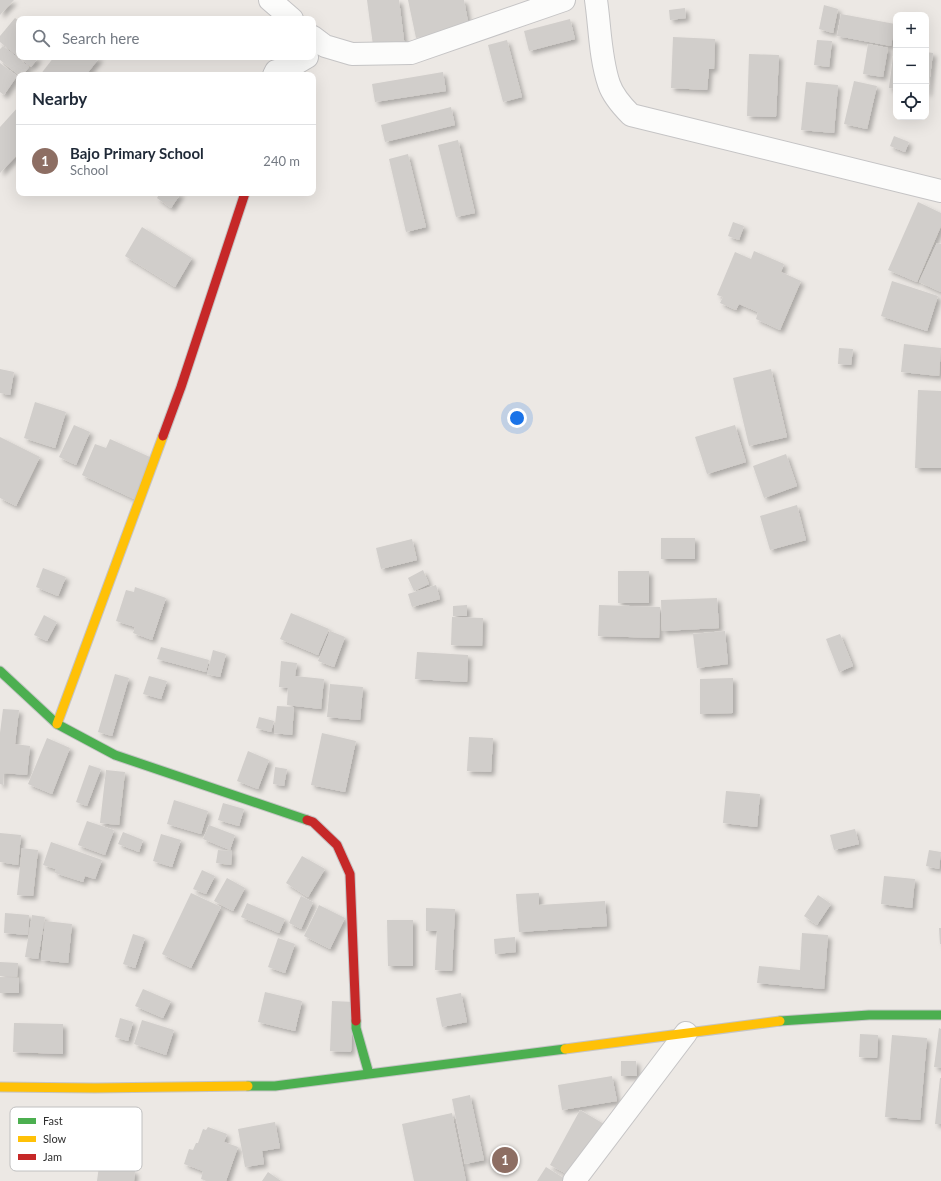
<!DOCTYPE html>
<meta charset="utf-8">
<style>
:root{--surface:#fff;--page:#f2f2f3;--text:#1f2937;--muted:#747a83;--line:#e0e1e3;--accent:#706f6e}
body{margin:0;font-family:Lato,sans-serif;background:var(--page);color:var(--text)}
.controls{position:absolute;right:12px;top:12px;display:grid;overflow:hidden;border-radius:8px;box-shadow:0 4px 16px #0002}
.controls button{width:36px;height:36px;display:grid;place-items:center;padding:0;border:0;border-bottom:1px solid var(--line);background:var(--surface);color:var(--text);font:20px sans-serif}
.you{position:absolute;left:517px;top:418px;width:14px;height:14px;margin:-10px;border:3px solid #fff;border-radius:50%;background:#1a73e8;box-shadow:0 0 0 6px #1a73e833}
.badge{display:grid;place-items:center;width:26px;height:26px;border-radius:50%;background:var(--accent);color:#fff;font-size:13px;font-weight:700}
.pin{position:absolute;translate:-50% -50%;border:2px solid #fff;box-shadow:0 1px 4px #0006}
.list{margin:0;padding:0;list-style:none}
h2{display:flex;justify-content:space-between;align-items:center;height:52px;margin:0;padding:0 16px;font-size:17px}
h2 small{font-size:13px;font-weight:400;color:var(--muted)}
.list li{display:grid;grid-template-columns:26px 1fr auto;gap:12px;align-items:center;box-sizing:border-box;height:72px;padding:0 16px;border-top:1px solid var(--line)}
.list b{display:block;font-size:15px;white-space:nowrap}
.list p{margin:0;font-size:13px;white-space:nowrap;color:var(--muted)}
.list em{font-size:13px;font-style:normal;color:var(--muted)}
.icon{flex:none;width:22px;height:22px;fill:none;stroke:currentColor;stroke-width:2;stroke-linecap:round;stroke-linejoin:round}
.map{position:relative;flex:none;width:941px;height:1181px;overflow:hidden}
.search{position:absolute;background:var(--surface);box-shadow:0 4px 16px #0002;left:16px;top:16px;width:300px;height:44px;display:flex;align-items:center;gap:10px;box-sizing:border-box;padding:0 14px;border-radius:8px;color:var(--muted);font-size:15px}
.panel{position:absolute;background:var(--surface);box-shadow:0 4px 16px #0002;left:16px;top:72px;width:300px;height:124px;border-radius:8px}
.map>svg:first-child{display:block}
.building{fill:#d1cecb;filter:url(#shadow)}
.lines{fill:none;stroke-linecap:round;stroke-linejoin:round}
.street-casing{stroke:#c5c4c5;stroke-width:24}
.fast-casing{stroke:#c5c4c5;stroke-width:11}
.slow-casing{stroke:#c5c4c5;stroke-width:11}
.jam-casing{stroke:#c5c4c5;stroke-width:11}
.street{stroke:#fcfcfb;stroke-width:22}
.fast{stroke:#4caf50;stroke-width:9}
.slow{stroke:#ffc107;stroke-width:9}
.jam{stroke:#c62828;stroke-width:9}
.key{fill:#fff;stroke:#c0c0c0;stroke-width:1}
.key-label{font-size:11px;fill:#2e2e2e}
</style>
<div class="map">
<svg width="941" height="1181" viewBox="0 0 941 1181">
<defs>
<filter id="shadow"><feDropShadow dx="3.5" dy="3.5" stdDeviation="2" flood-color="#0004"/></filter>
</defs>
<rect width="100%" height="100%" fill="#ece8e4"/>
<path class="building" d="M0 0H14L0 15Z
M367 0H399L405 48 374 53Z
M408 0H464L469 27 416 38Z
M824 5 838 9 833 33 819 29Z
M685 8 686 18 670 20 669 10Z
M841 14 895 24 891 46 837 36Z
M15 18 19 21V57H39L31 67 0 42V36Z
M570 19 575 39 529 51 524 31Z
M673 37 715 39 714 69H709L707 90 671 88Z
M507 40 522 97 503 102 488 45Z
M817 40 832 41 829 67 814 65Z
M868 44 888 48 883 77 863 74Z
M3 46 29 67 23 75H19L0 60V49Z
M894 48H896V89L889 88Z
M926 52 933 53 928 93H926Z
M749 54 779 55 776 117 747 116Z
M54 57H100L86 75H40Z
M0 63 17 76 4 95 0 92Z
M443 72 446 91 375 102 372 84Z
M854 81 877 86 867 129 844 124Z
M806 82 838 85 834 133 801 130Z
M19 106V153L0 173V127Z
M451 107 455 125 385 142 381 125Z
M894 136 909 142 905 152 890 146Z
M458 140 475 213 456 217 438 145Z
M408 154 426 227 406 232 389 159Z
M160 193H181L171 208 157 198Z
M918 202 941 213V226L917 282 888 270Z
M733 222 744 226 739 240 728 236Z
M142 227 192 258 175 287 125 256Z
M937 243 941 244V292L919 282Z
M754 251 784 264 781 272 801 281 780 330 756 319 758 312 739 304 736 310 720 303 723 297 717 295 735 252 751 259Z
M892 281 938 296 927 331 881 316Z
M904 344 941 348 939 376 901 372Z
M839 348 853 349 851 365 838 364Z
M0 369 14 372 10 395 0 393Z
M771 369 787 437 749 446 733 378Z
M918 390 941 391V468H915Z
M35 402 66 412 55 448 24 438Z
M74 425 90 432 76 465 59 457Z
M735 425 746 462 707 474 695 437Z
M0 437 40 457 16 506 0 498Z
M110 439 152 458 134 499 82 475 95 444 106 448Z
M786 454 797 486 764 498 753 466Z
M797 505 806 540 770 550 760 516Z
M661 538H695V559H661Z
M412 539 417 560 381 569 376 548Z
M43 568 66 577 58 596 36 587Z
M423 570 429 584 414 591 408 578Z
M618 571H649V603H618Z
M436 585 440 599 412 607 408 594Z
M135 587 166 598 152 640 133 633 135 627 116 621 126 590 134 592Z
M717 598 719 628 662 631 661 600Z
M467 605V616H453V606Z
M599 605 660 607 659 638 598 636Z
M291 613 329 629 318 655 280 639Z
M44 615 57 622 47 641 34 635Z
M452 617 483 618 482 646 451 645Z
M330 631 345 637 334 667 318 661Z
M725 631 728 664 697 668 693 634Z
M840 634 853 666 839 672 826 639Z
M161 647 209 660 206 672 157 659Z
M213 650 226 654 220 677 207 674Z
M417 652 468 655 467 682 415 679Z
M281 661 297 663 295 676 324 679 321 709 287 705 288 688 279 687Z
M115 674 129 678 112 736 98 732Z
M149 676 167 681 161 699 143 694Z
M733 678V713L700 714V679Z
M330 684 363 687 360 720 327 717Z
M277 706 294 707 292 735 274 733Z
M3 709 19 710 15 744 30 746 27 775 4 773 3 785 0 784V733Z
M259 717 274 721 271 732 256 728Z
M322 733 356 741 345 792 311 785Z
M469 737 493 738 491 772 467 771Z
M47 738 70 748 52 794 28 784Z
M248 751 269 760 258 789 237 781Z
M89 765 101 769 87 806 76 802Z
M275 767 287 769 284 786 273 784Z
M106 770 125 772 119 825 100 823Z
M726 791 760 794 757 827 723 823Z
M174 800 208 811 201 834 167 824Z
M223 803 244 809 239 826 218 820Z
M87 821 114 830 105 855 78 845Z
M209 825 235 835 230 850 203 839Z
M855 829 859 844 834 850 830 835Z
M123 832 143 840 139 852 118 844Z
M0 833 21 835 18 865 0 862Z
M161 834 181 840 172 867 153 861Z
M51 842 102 860 95 879 85 876 83 882 55 873 56 869 43 865Z
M22 848 38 850 33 896 17 895Z
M218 850 232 851 231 865 216 863Z
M929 850 941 852 939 869 926 866Z
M302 856 325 869 308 897 286 883Z
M202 870 215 876 206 894 193 889Z
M884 876 915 879 912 908 881 904Z
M227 878 245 888 233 911 214 901Z
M191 893 221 907 191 968 162 954Z
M539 893V905L605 901 607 926 519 932 516 894Z
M818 895 831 904 817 925 804 916Z
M301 896 313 902 301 929 289 923Z
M247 903 285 919 279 933 241 917Z
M319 905 345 918 330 949 304 936Z
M426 908 455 909 452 971 435 970 437 931H426Z
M5 913 29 915 28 935 4 933Z
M32 915 45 917 38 959 25 957Z
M387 920H413V966H388Z
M45 921 72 924 68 963 41 960Z
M939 928H941V944H940Z
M802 933 828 935 824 989 757 983 759 966 800 970Z
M133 934 145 938 135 968 123 964Z
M515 937 516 952 495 954 494 939Z
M278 938 295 944 285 973 268 967Z
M0 962 18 963 17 977 0 976Z
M0 977 19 978V993H0Z
M143 989 171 1001 163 1018 135 1006Z
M265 992 302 1001 295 1031 258 1022Z
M461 993 467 1022 442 1027 436 998Z
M332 1001 354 1002 351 1052 330 1051Z
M120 1018 133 1022 128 1041 115 1037Z
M142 1020 174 1030 166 1055 134 1044Z
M14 1023 63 1024V1054L13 1052Z
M939 1028 941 1029V1068L934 1067Z
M860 1034 878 1035 877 1058 859 1057Z
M892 1035 927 1038 920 1120 885 1117Z
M621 1061H636L637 1076H621Z
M612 1076 617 1101 562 1110 558 1085Z
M940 1078H941V1124H935Z
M470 1095 484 1160 465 1164 452 1099Z
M580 1110 604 1124 574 1178 550 1165Z
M452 1113 466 1181H414L402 1124Z
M275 1122 280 1148 262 1151 264 1164 245 1167 238 1129Z
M208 1127 227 1134 224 1142 238 1147 226 1181H207L201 1179 203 1171 184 1164 189 1149 193 1150 196 1143H198L203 1129 206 1130Z
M99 1166 135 1171 134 1181H97Z
M546 1167 565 1179 564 1181H537Z
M268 1172 281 1181H262Z"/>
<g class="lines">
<g class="street-casing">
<path id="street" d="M270 0 292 19
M596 0C600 27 600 58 609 84 613 96 622 106 631 115L941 191
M313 37 325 46 352 54 411 53 564 0
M274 75 276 71 290 67 307 57
M574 1181 686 1033"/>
</g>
<g class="fast-casing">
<path id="fast" d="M0 671 57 724 115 755 307 820
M356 1021V1028L369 1074
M780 1021 869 1015H941
M248 1086H275L565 1049"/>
</g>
<g class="slow-casing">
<path id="slow" d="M57 724 163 436
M565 1049 780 1021
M0 1087 95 1088 248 1086"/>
</g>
<g class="jam-casing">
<path id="jam" d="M163 436 181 387 245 193
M307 820 313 822 337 845 350 874 356 1021"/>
</g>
<use href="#street" class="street"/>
<use href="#fast" class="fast"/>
<use href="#slow" class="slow"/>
<use href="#jam" class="jam"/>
</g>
<rect x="10" y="1107" width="132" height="64" rx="6" class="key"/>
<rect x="18" y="1118" width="18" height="6" fill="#4caf50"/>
<rect x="18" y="1136" width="18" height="6" fill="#ffc107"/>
<rect x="18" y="1154" width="18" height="6" fill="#c62828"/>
<g class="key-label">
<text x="43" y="1125">Fast</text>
<text x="43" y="1143">Slow</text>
<text x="43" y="1161">Jam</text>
</g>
</svg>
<div class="controls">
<button>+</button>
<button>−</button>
<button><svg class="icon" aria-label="locate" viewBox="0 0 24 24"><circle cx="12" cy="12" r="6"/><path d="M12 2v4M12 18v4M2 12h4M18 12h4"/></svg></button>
</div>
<div class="you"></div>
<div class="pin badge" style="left:505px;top:1160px;background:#8d6e63">1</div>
<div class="search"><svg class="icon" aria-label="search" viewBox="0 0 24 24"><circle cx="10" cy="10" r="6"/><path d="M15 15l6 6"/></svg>Search here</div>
<section class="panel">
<h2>Nearby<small></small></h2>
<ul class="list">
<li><span class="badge" style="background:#8d6e63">1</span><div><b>Bajo Primary School</b><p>School</p></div><em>240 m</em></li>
</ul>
</section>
</div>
